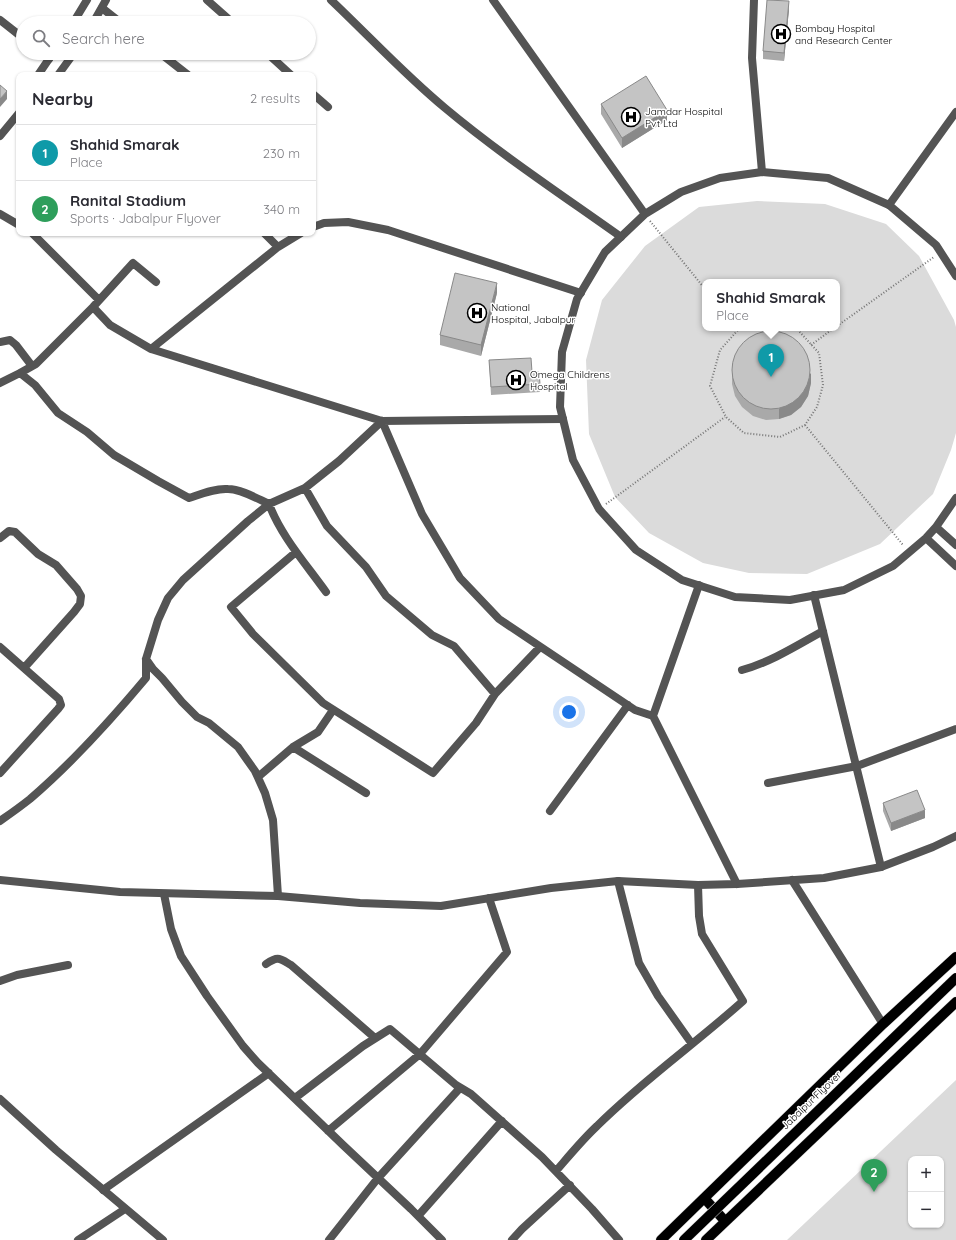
<!DOCTYPE html>
<meta charset="utf-8">
<style>
:root{--surface:#fff;--page:#f7f7f7;--text:#2b2b33;--muted:#7c7c81;--line:#e1e1e2;--accent:#111827}
body{margin:0;font-family:Quicksand,sans-serif;background:var(--page);color:var(--text)}
.controls{position:absolute;right:12px;bottom:12px;display:grid;overflow:hidden;border-radius:8px;box-shadow:0 1px 3px #0004}
.controls button{width:36px;height:36px;display:grid;place-items:center;padding:0;border:0;border-bottom:1px solid var(--line);background:var(--surface);color:var(--text);font:20px sans-serif}
.you{position:absolute;left:569px;top:712px;width:14px;height:14px;margin:-10px;border:3px solid #fff;border-radius:50%;background:#1a73e8;box-shadow:0 0 0 6px #1a73e833}
.badge{display:grid;place-items:center;width:26px;height:26px;border-radius:50%;background:var(--accent);color:#fff;font-size:13px;font-weight:700}
.pin{position:absolute;translate:-50% -33px;filter:drop-shadow(0 1px 2px #0008)}
.pin::after{content:'';position:absolute;top:21px;width:14px;height:12px;background:inherit;clip-path:polygon(0 0,100% 0,50% 100%)}
.popup{position:absolute;left:702px;top:279px;width:138px;height:52px;box-sizing:border-box;display:grid;place-content:center;border-radius:8px;background:var(--surface);filter:drop-shadow(0 1px 3px #0005);font-size:13px;white-space:nowrap;color:var(--muted)}
.popup b{font-size:15px;color:var(--text)}
.popup::after{content:'';position:absolute;left:50%;top:100%;margin-left:-8px;border:8px solid transparent;border-top-color:var(--surface)}
.list{margin:0;padding:0;list-style:none}
h2{display:flex;justify-content:space-between;align-items:center;height:52px;margin:0;padding:0 16px;font-size:17px}
h2 small{font-size:13px;font-weight:400;color:var(--muted)}
.list li{display:grid;grid-template-columns:26px 1fr auto;gap:12px;align-items:center;box-sizing:border-box;height:56px;padding:0 16px;border-top:1px solid var(--line)}
.list b{display:block;font-size:15px;white-space:nowrap}
.list p{margin:0;font-size:13px;white-space:nowrap;color:var(--muted)}
.list em{font-size:13px;font-style:normal;color:var(--muted)}
.icon{flex:none;width:22px;height:22px;fill:none;stroke:currentColor;stroke-width:2;stroke-linecap:round;stroke-linejoin:round}
.map{position:relative;flex:none;width:956px;height:1240px;overflow:hidden}
.search{position:absolute;background:var(--surface);box-shadow:0 1px 3px #0004;left:16px;top:16px;width:300px;height:44px;display:flex;align-items:center;gap:10px;box-sizing:border-box;padding:0 14px;border-radius:22px;color:var(--muted);font-size:15px}
.panel{position:absolute;background:var(--surface);box-shadow:0 1px 3px #0004;left:16px;top:72px;width:300px;height:164px;border-radius:8px}
.map>svg:first-child{display:block}
.green{fill:#dbdbdb;fill-rule:evenodd}
.lines{fill:none;stroke-linecap:round;stroke-linejoin:round}
.primary-casing{stroke:#dbdbdb;stroke-width:11}
.path{stroke:#767676;stroke-width:2;stroke-dasharray:1 2;stroke-linecap:butt}
.minor{stroke:#545454;stroke-width:8}
.tertiary{stroke:#545454;stroke-width:8}
.primary{stroke:#000;stroke-width:10}
.primary-bridge-casing{stroke:#dbdbdb;stroke-width:11;stroke-linecap:butt}
.primary-bridge{stroke:#000;stroke-width:10}
.wall{fill:#a9a9a9}
.shaded-wall{fill:#898989}
.building{fill:#c4c4c4;stroke:#898989}
.labels{text-anchor:middle;stroke-width:3;stroke-linejoin:round;paint-order:stroke}
.poi-label{font-size:10px;fill:#000;stroke:#fff;text-anchor:start}
.street-label{font-size:10px;fill:#000;stroke:#fff}
</style>
<div class="map">
<svg width="956" height="1240" viewBox="0 0 956 1240">
<rect width="100%" height="100%" fill="#fff"/>
<path class="green" d="M757 201 825 204 886 224 919 256 954 320 956 327V433L951 450 933 494 880 544 807 574 749 573 703 563 649 533 615 497 589 434 586 360 602 300 645 246 699 207ZM705 282H837V328H705Z
M956 1080V1240H787ZM911 1159H941V1225H911Z"/>
<g class="lines">
<g class="primary-casing">
<path id="primary" d="M705 1199 725 1221
M661 1240 883 1024 956 957
M706 1240 956 1002"/>
</g>
<path class="path" d="M650 221 705 289
M837 326 934 257
M743 328 738 330 720 350 710 386 726 417 744 433 780 437 805 425 817 407 823 385 819 353 797 329 794 328
M811 345 834 328
M805 425 903 545
M606 504 725 417"/>
<path class="minor" d="M207 0 233 23
M331 0C369 36 405 75 445 108 500 154 562 195 621 237
M754 0 752 58 762 172
M102 8 121 23
M0 20 23 38
M41 53 49 59
M160 53 188 75
M267 53 291 75
M313 94 328 107
M889 205 956 112
M0 214 19 225
M313 227 324 223 348 222 388 230 581 293
M32 233 99 300
M264 233 278 247
M301 233 278 247 151 349 382 421 563 419
M93 307 110 325 151 349
M0 342 10 340 16 345 32 366
M20 373 35 385 58 413 87 432 114 455 158 481 189 498C201 494 215 488 228 489 241 489 258 499 269 504 281 536 306 564 326 592
M0 383 20 373 36 364 93 307 133 263 156 282
M382 421 422 514 460 578 499 619 635 710 653 716
M305 488 327 526 366 567 386 596 432 635 454 646 495 694
M0 538 9 531 15 532 38 554 56 565 77 589 81 596 80 604 74 612 24 668
M296 552 231 607 253 634 323 703 433 773 476 723 495 694 540 647
M699 585 653 716 737 884
M814 595 881 867
M0 647 59 699 61 705 58 709 0 773
M146 659 153 669 162 678 182 702 197 717 209 723 238 747 255 771 265 793 273 820 278 896
M742 670C771 662 796 646 823 631
M293 747 366 793
M258 777 293 747 318 732 333 710
M768 783 857 766 956 729
M550 811 628 705
M0 821C10 814 20 807 30 799 72 763 110 721 146 678V659L158 620 168 598 183 580 248 521 269 504 305 488 339 461 382 421
M792 880 883 1024
M618 881 639 963 658 996 692 1044
M164 894 171 929 181 956 207 996 243 1046 258 1063 343 1145 411 1209 442 1240
M266 964C278 956 279 958 291 965L375 1038
M0 981 17 975 68 965
M295 1098 363 1046 390 1029 456 1085 471 1094 542 1157 592 1209 619 1240
M328 1131 420 1054 507 952 489 898
M556 1171C569 1156 582 1140 597 1126 642 1081 695 1044 743 1001L702 934 699 916 698 885
M103 1190 269 1073
M418 1216 502 1121
M78 1240 125 1209
M329 1240 378 1178 460 1088
M512 1240 522 1229 570 1185"/>
<path class="tertiary" d="M493 0 645 214
M73 23 87 0
M93 23 106 0
M38 75 53 53
M58 75 74 53
M0 136 19 113
M956 276 936 245 889 205 828 178 762 172 720 178 681 192 645 214 605 252 577 299 562 352 560 407 573 460 599 509 636 550 682 580 735 597 790 600 844 590 893 566 926 538 936 527 956 498
M936 527 956 545
M926 538 956 566
M0 880 120 892 278 896 360 903 441 906 551 888 618 881 698 885 737 884 824 878 881 867 933 847 956 836
M0 1099 56 1150 163 1240"/>
<use href="#primary" class="primary"/>
<g class="primary-bridge-casing">
<path id="primary-bridge" d="M684 1240 956 978"/>
</g>
<use href="#primary-bridge" class="primary-bridge"/>
</g>
<path class="wall" d="M789 9 784 61 763 59V51Z
M601 104 667 120 622 148 601 114Z
M497 293 481 356 440 345V335Z
M489 360 532 372 540 384V392L491 395Z
M732 373 811 383 808 396 801 407 791 415 779 419 766 420 753 416 742 407 735 396 732 384Z
M883 803 925 818 891 831 883 811Z"/>
<path class="shaded-wall" d="M789 1V9L784 61V53Z
M7 91V99L0 107V99Z
M667 110V120L622 148V138Z
M497 283V293L481 356V345Z
M811 373V383L808 396 801 407 791 415 779 419V409Z
M925 810V818L891 831V823Z"/>
<path class="building" d="M767 0 789 1 784 53 763 51Z
M646 76 667 110 622 138 601 104Z
M0 85 7 91 0 99Z
M455 273 497 283 481 345 440 335Z
M732 370a39 39 0 1 1 78 0a39 39 0 1 1-78 0Z
M531 358 532 372H539L540 384 491 387 489 360Z
M917 790 925 810 891 823 883 803Z"/>
<defs>
<g id="hospital-ring" transform="scale(1)"><circle r="9.5" fill="#fff" stroke="#000" stroke-width="1.5"/><path d="M-5-5h3v3.5h4V-5h3V5h-3V1.5h-4V5h-3Z" fill="#000"/></g>
</defs>
<g fill-rule="evenodd">
<use href="#hospital-ring" x="781" y="34"/>
<use href="#hospital-ring" x="631" y="117"/>
<use href="#hospital-ring" x="477" y="313"/>
<use href="#hospital-ring" x="516" y="380"/>
</g>
<g class="labels">
<g class="poi-label">
<text x="795" y="32">Bombay Hospital<tspan x="795" dy="12">and Research Center</tspan></text>
<text x="645" y="115">Jamdar Hospital<tspan x="645" dy="12">Pvt Ltd</tspan></text>
<text x="491" y="311">National<tspan x="491" dy="12">Hospital, Jabalpur</tspan></text>
<text x="530" y="378">Omega Childrens<tspan x="530" dy="12">Hospital</tspan></text>
</g>
<g class="street-label">
<text transform="translate(811 1100) rotate(-44)" y="4">Jabalpur Flyover</text>
</g>
</g>
</svg>
<div class="controls">
<button>+</button>
<button>−</button>
</div>
<div class="you"></div>
<div class="pin badge" style="left:771px;top:377px;background:#0f9aa8">1</div>
<div class="popup"><b>Shahid Smarak</b>Place</div>
<div class="pin badge" style="left:874px;top:1192px;background:#2e9e5b">2</div>
<div class="search"><svg class="icon" aria-label="search" viewBox="0 0 24 24"><circle cx="10" cy="10" r="6"/><path d="M15 15l6 6"/></svg>Search here</div>
<section class="panel">
<h2>Nearby<small>2 results</small></h2>
<ul class="list">
<li><span class="badge" style="background:#0f9aa8">1</span><div><b>Shahid Smarak</b><p>Place</p></div><em>230 m</em></li>
<li><span class="badge" style="background:#2e9e5b">2</span><div><b>Ranital Stadium</b><p>Sports · Jabalpur Flyover</p></div><em>340 m</em></li>
</ul>
</section>
</div>
